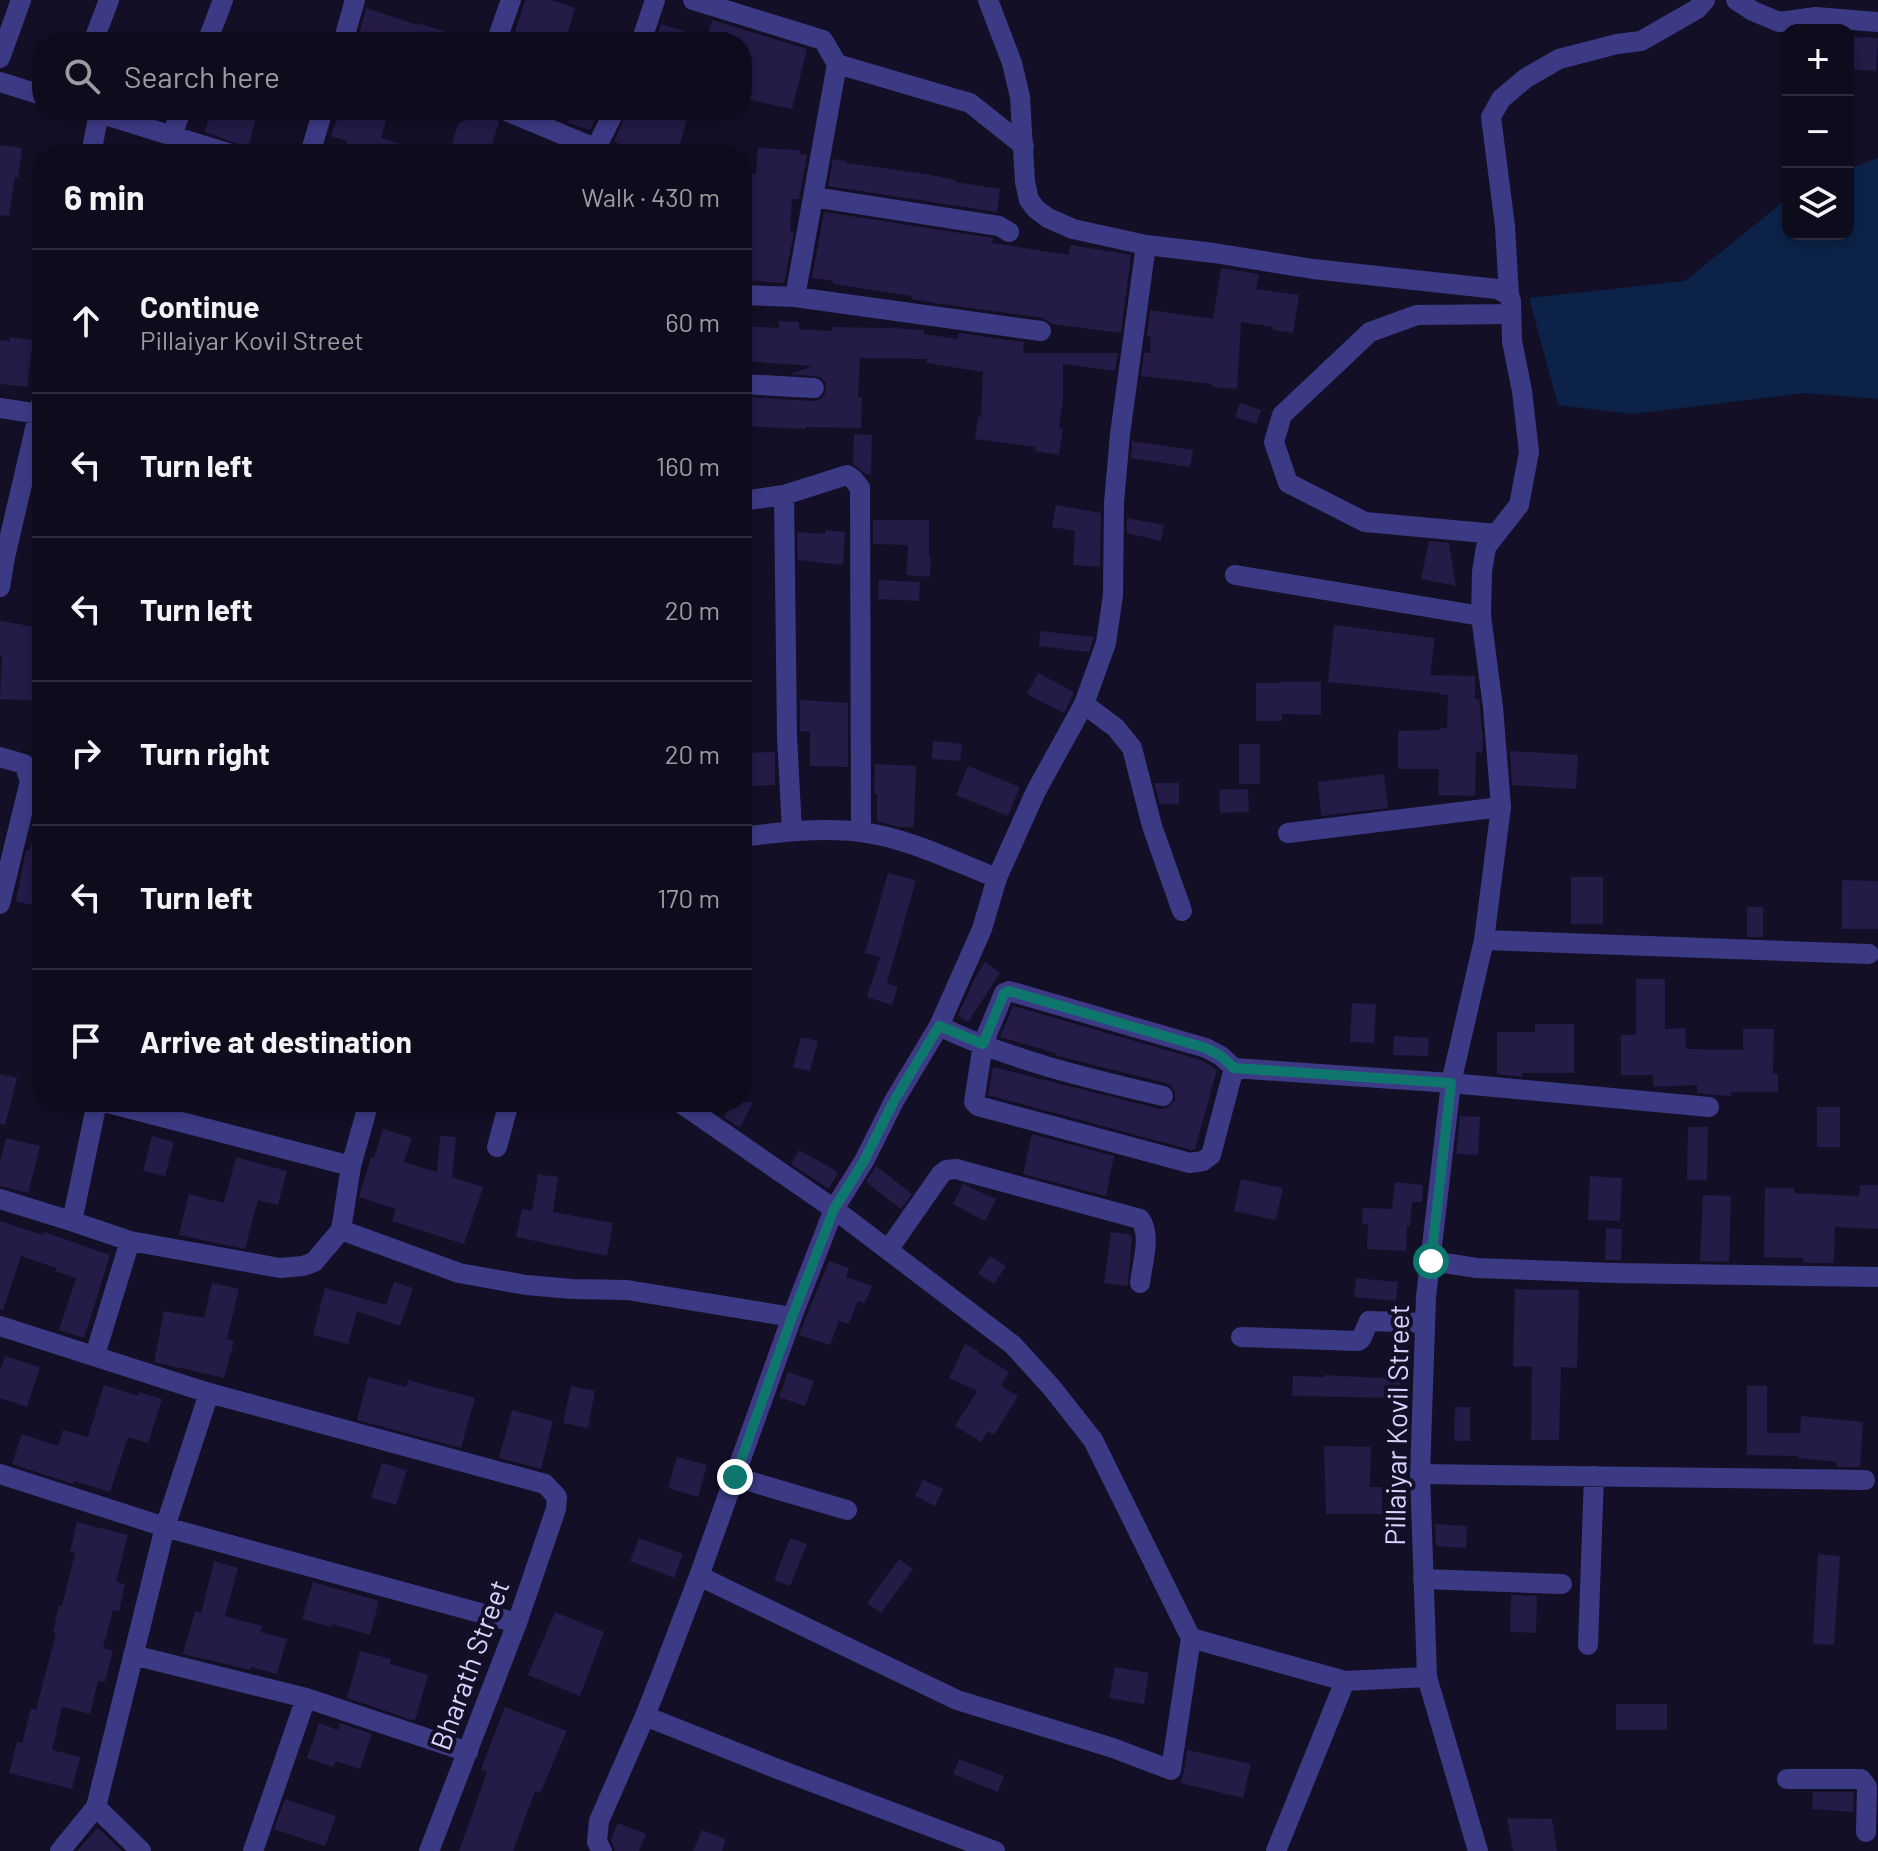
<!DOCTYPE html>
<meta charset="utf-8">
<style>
:root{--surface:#0e0b1c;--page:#171425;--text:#f1f3f6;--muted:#9b9ba3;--line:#2e2b3b}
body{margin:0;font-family:Barlow,sans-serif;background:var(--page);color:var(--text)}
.controls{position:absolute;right:24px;top:24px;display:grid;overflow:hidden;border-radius:16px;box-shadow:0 4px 12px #0003}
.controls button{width:72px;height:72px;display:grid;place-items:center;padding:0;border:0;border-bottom:2px solid var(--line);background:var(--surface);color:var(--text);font:40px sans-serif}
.stop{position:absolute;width:24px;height:24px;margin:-18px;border:6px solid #0f766e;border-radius:50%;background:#fff}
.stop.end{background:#0f766e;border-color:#fff;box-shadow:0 2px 8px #0008}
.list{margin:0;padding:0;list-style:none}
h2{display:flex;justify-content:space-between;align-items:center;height:104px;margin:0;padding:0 32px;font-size:34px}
h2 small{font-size:26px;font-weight:400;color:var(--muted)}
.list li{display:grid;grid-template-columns:52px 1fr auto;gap:24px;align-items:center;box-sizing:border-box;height:144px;padding:0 32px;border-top:2px solid var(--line)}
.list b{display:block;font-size:30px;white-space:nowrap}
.list p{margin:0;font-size:26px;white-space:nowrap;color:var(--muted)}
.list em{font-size:26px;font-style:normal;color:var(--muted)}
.icon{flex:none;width:44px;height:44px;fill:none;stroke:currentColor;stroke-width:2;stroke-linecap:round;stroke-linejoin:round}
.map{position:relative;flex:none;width:1878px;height:1851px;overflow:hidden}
.search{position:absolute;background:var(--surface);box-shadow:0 4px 12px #0003;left:32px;top:32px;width:720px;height:88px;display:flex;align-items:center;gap:20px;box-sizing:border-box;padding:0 28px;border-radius:32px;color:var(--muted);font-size:30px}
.panel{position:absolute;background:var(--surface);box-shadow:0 4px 12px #0003;left:32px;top:144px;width:720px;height:968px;border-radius:32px}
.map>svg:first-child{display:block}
.water{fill:#0c2248}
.building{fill:#241b47}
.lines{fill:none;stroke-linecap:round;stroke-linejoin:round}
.minor{stroke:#3d3a85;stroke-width:20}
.tertiary{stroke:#3d3a85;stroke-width:20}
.route{stroke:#0f766e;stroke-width:10}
.labels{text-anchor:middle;stroke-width:8;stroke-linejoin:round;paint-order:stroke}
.street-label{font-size:28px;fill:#d9d4ff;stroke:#130f26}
</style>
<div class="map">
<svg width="1878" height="1851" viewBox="0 0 1878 1851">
<rect width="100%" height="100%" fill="#130f26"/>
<path class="water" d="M1878 158V399L1805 393 1632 414 1558 405 1529 298 1685 281 1788 198V234H1848V169Z"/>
<path class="building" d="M525 0H551L575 8 565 42H512Z
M366 8 417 25V23L466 38V42H357Z
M712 20 807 49 792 109 742 98V42H706Z
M661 24 706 38 705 42H655Z
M1849 37 1878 38 1876 71 1848 69Z
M211 110H227L256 118 248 148 205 132Z
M340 110H364L387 117 381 138 420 150V154H343L347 141 331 136Z
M483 110H491L493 117 499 122 489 154H449L458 124Z
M572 110H600L590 130 568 123Z
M628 110H685L683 115 688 116 677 154H648L614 142Z
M0 145 22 148 18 178 15 177 9 216 0 215Z
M758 148 800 150 799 154 807 155 799 199H792L790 231 794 232 784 283 742 280V255H743L745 229H749L752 174H756Z
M833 159 847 161 846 163 926 174 956 180 955 182 1000 189 997 212 828 186Z
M824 212 993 238 992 243 1069 255 1070 245 1131 255 1121 333 1052 324 1043 318 934 303 912 299V296L833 284V281L812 278Z
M1221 268 1259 274 1256 289 1299 295 1293 333 1273 330V327L1241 322 1237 389 1212 387V384L1141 376 1144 353H1150L1151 337 1147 336 1150 310 1213 319Z
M779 321 799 322V329L832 331V327L890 328 924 330V334L958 339 959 333 1024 342 1023 353H1118L1115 371 1063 364V399L1059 428 1063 429 1059 455 1035 451 1036 447 975 439 978 417H981L983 372 926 363 927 359 860 358 858 397H862L861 428 806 427V429L742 426V397L813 401 821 399 825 394 826 383 820 377 791 374 813 366 742 361V326L779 328Z
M10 337 33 340 27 387 0 384V340L10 341Z
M1240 403 1261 410 1256 424 1235 417Z
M854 434 872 435 871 474H866L853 464Z
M1132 441 1193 450 1190 467 1131 458Z
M1056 505 1101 513 1100 567 1073 565 1075 531 1052 527Z
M1127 518 1164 525 1161 541 1127 533Z
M873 520H929V556L931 557 930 577 906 575 908 545 873 544Z
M825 530 845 532 843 565 798 560 797 532 825 534Z
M1429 541 1449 543 1456 586 1421 579Z
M879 580 920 582 919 601 878 599Z
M0 621 42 628V701L0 699 2 656 0 655Z
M1334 625 1435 638 1430 675 1475 676V699H1479L1483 740 1482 753 1476 752 1475 796 1438 795 1439 769H1398V731L1440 730V728H1447L1448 695H1440V693L1328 682Z
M1040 631 1094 637 1089 652 1039 646Z
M1038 673 1074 692 1064 713 1027 694Z
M1281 681 1321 682V715L1282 714V721H1256V683H1281Z
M800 700 848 703V767L810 766V732L800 731Z
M933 741 962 744 960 761 932 759Z
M1239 744H1260V784H1239Z
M1510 751 1578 755 1576 789 1512 785Z
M775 752V785L742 786V753Z
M875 764 916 766 914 827H899L877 821V794H874Z
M968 766 1020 787 1008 816 956 795Z
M1384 774 1388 808 1321 816 1318 782Z
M1154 783H1179V804H1160Z
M1248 789 1249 812 1220 813 1219 790Z
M38 821H42V908L16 901 26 850 29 851Z
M888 873 916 880 887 983 898 987 892 1005 867 997 880 957 865 953Z
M1571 877H1603V924H1571Z
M1842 880 1878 881V929H1842Z
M1747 907H1763V937H1747Z
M985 962 1000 973 968 1022 958 1015 976 976Z
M1636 979H1665V1029L1685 1028 1686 1049 1743 1050V1029H1774L1773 1074H1778V1092H1731V1096L1714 1095 1697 1093V1085L1653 1087V1075H1621V1035H1636Z
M1352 1003 1376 1004 1374 1043 1350 1042Z
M1013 1006 1201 1060 1213 1067 1217 1070 1195 1149 1191 1150 988 1095 993 1067 1160 1109 1167 1108 1175 1100V1092L1171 1086 1166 1083 1081 1062 1055 1055V1053L1000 1037Z
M1535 1024H1574V1073H1522V1077L1497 1074V1032H1535Z
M1394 1036 1429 1038 1428 1056 1393 1055Z
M801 1037 818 1041 810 1071 793 1067Z
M0 1074 17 1078 5 1125 0 1124Z
M731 1102H753L740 1128 724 1117Z
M1817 1107H1840V1147H1817Z
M1460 1116 1480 1117 1478 1155 1456 1154Z
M1688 1127H1708L1707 1180H1687Z
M383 1129 412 1138 404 1162 437 1172 440 1136 456 1137 452 1177 483 1187 464 1244 392 1221 396 1209 359 1197 371 1157 374 1158Z
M1032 1134 1114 1156 1106 1196 1023 1174Z
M152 1136 174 1142 165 1176 143 1171Z
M6 1138 40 1146 28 1193 0 1186V1162Z
M799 1150 838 1172 829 1189 791 1164Z
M236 1157 287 1171 278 1205 258 1200 245 1249 179 1235 189 1194 224 1203Z
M876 1166 912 1194 901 1209 866 1182Z
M538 1174 558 1177 553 1212 613 1223 607 1256 516 1237 522 1209 532 1211Z
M1590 1176 1622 1178 1620 1221 1588 1220Z
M1241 1179 1283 1188 1276 1220 1234 1211Z
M1395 1182 1423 1185 1422 1202H1412L1410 1226H1407L1406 1251 1367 1249 1368 1224H1362L1363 1208 1392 1209Z
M963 1184 996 1199 985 1221 953 1204Z
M1860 1185H1878V1229L1835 1227 1834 1263H1803V1258L1764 1257 1765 1188H1794V1193L1859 1196Z
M1703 1195 1731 1196 1729 1262 1700 1261Z
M0 1221 43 1235 44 1232 110 1255 84 1338 59 1330 76 1278 55 1271 56 1268 21 1256 3 1310H0Z
M1606 1228 1622 1229 1621 1260H1605Z
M1111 1232 1132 1235 1128 1286 1104 1283Z
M990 1256 1006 1266 994 1284 978 1274Z
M829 1261 849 1268 846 1277 872 1286 865 1303 858 1301 849 1324 839 1321 830 1345 799 1335Z
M1356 1278 1398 1282 1396 1301 1354 1297Z
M394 1282 413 1288 400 1326 357 1311 348 1344 313 1335 325 1288 386 1305Z
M212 1283 239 1289 227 1339 234 1341 224 1378 154 1362 164 1311 204 1318Z
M1515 1289 1579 1290 1577 1368 1561 1367 1559 1440H1531L1532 1367 1513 1366Z
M965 1344 979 1351 978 1353 1009 1372 1001 1386 1018 1396 994 1435 988 1431 981 1442 955 1426 977 1391 949 1378Z
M5 1356 40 1367 27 1407 0 1398V1371Z
M788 1372 814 1381 805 1406 779 1397Z
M1324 1375 1400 1379V1398L1292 1396 1293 1376 1324 1377Z
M368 1377 406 1387 408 1380 475 1398 461 1448 357 1420Z
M104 1385 138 1396 139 1392 162 1399 148 1443 128 1437 110 1492 74 1481 73 1484 12 1464 22 1434 58 1446 63 1430 88 1437Z
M571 1386 595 1391 588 1428 563 1423Z
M1747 1386H1767V1433H1800L1801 1416 1863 1422 1860 1467H1837V1462L1797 1458 1798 1456 1747 1455Z
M1455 1407H1470V1441H1454Z
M512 1410 553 1421 541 1469 499 1458Z
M1324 1446 1371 1447 1370 1487H1382V1514H1326Z
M677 1457 707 1465 698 1497 668 1488Z
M382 1463 407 1470 396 1505 371 1498Z
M923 1480 943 1489 935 1506 915 1496Z
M77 1522 128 1535 116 1582 125 1584 119 1611 113 1610 103 1648 113 1651 105 1682 98 1681 90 1714 62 1707 52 1750 80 1757 72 1789 9 1773 17 1742 22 1743 31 1708 36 1710 56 1633 53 1632 59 1606H62L75 1553 70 1552Z
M1435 1524 1467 1526 1466 1548 1436 1546Z
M639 1538 683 1554 674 1578 630 1561Z
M790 1538 807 1544 790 1586 774 1580Z
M1818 1554 1840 1556 1834 1645 1813 1644Z
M899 1559 913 1569 881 1613 867 1603Z
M214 1561 238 1568 225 1616 262 1626 260 1632 287 1639 277 1674 251 1667 250 1670 183 1654 195 1611 201 1613Z
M313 1582 379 1601 370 1635 332 1624 331 1627 302 1619Z
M1511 1595 1537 1596 1536 1633 1510 1632Z
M555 1612 604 1632 580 1696 528 1675Z
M360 1651 391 1659 390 1664 428 1675 415 1721 347 1698Z
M1115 1667 1149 1673 1144 1704 1109 1698Z
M1616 1704H1667V1730H1616Z
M505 1707 567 1731 540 1793 535 1791 513 1851H459L487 1772 481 1769Z
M319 1723 338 1730 340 1723 372 1734 360 1769 336 1761 333 1767 307 1758Z
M1187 1750 1251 1764 1243 1798 1180 1783 1184 1772Z
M959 1759 1004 1776 998 1792 953 1774Z
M1813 1792H1854L1853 1812 1812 1809Z
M285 1799 336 1816 325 1846 274 1829Z
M1507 1818 1552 1819 1557 1851H1513Z
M618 1823 646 1834 639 1851H615L611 1840Z
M98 1828 122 1851H77Z
M702 1830 726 1839 722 1851H693Z"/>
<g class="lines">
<path class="minor" d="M693 0 823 40 837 64 795 297
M1736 0 1753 11 1779 22 1816 17 1878 22
M93 42 109 0
M207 42 223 0
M343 42 355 0
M496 42 511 0
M641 42 655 0
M0 58 21 0
M837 64 970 103 1024 146
M0 82 42 95
M89 110 231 154
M504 110 609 154
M172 136 181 110
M91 154 99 113
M310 154 323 110
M593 154 615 110
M813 197 999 226 1009 232
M742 295 795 297 1041 331
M1509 295 1505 226 1491 117 1501 99 1526 78 1559 59 1617 44 1641 41 1697 9 1705 0
M742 384 814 388
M0 408 39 414
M784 495 787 736 792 831
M742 501 784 495 847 475 853 479 860 488 861 832
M1496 534 1365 522 1288 483 1274 442 1282 415 1370 332 1417 315 1511 314
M1235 575 1481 616
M0 587 5 557 42 399
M1084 704 1116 728 1132 748 1152 826 1182 911
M0 757 24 764 30 781 0 904
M1288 833 1501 807
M742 837C779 832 823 827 861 832 908 838 953 861 997 878
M1484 940 1869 954
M939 1026C1010 1060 1087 1078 1163 1096
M1234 1068 1221 1056 1206 1048 1009 991 1004 993 983 1044 974 1102 978 1106 1190 1163 1203 1161 1211 1155 1234 1068 1451 1083 1709 1107
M104 1102 351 1166
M679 1102 834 1209 1013 1345 1052 1388 1093 1440 1191 1638 1345 1681 1276 1851
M497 1147 509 1102
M0 1199 71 1221 130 1241 280 1268 303 1266 314 1262 341 1230 351 1166 369 1102
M71 1221 74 1212 97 1102
M341 1230 459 1273 526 1285 572 1289 627 1290 792 1317
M888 1250 941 1174 946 1170 956 1169 1140 1219C1152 1235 1142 1264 1140 1283
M1431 1261 1477 1268 1613 1273 1878 1277
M0 1326 209 1393 545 1484 557 1497 556 1509 517 1623 429 1851
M1241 1337 1358 1341 1361 1339 1369 1321 1425 1323
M95 1355 130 1241
M0 1474 165 1527 517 1623
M1420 1474 1865 1480
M735 1477 847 1510
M699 1576 957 1700 1113 1748 1171 1770 1191 1638
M1423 1579 1562 1584
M1588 1645 1594 1476
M133 1655 306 1698 468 1752
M1345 1681 1427 1677
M645 1716 775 1768 995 1851
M1787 1779H1861L1867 1787 1866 1832
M96 1807 141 1851
M60 1851 96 1807 165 1527 209 1393
M253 1851 306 1698
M602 1851 597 1842 599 1821 645 1716 662 1673 699 1576 792 1317 834 1209 864 1161 894 1101 939 1026 982 929 997 878 1036 791 1084 704 1106 643 1113 595 1114 503 1120 434 1146 245"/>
<path class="tertiary" d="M988 0 1012 63 1020 97 1025 182 1029 200 1036 209 1048 218 1073 229 1146 245 1214 253 1313 269 1497 289 1509 295 1511 301 1512 341 1522 391 1529 452 1519 505 1486 547 1482 572 1481 616 1493 707 1501 807 1484 940 1451 1083 1426 1297 1420 1474 1427 1677 1478 1851"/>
</g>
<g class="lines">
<path class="route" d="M735 1477 792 1317 834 1209 864 1161 894 1101 939 1026 983 1044 1004 993 1009 991 1206 1048 1221 1056 1234 1068 1451 1083 1431 1261"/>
</g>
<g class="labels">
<g class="street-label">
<text transform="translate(1397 1425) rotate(-89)" y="10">Pillaiyar Kovil Street</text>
<text transform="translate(470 1665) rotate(-70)" y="10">Bharath Street</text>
</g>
</g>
</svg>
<div class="controls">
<button>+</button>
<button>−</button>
<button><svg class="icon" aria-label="layers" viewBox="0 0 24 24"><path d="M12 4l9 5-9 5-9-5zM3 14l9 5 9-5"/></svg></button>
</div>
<div class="stop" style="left:1431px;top:1261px"></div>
<div class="stop end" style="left:735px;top:1477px"></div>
<div class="search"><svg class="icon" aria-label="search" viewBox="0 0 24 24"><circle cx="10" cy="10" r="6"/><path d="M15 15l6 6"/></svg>Search here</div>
<section class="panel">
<h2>6 min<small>Walk · 430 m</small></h2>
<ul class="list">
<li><svg class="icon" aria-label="ahead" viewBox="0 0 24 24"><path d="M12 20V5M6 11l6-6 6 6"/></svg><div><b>Continue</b><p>Pillaiyar Kovil Street</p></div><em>60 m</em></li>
<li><svg class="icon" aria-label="left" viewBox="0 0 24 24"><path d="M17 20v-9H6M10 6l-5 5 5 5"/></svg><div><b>Turn left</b></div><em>160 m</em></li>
<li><svg class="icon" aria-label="left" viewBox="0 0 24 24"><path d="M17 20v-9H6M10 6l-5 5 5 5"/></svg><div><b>Turn left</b></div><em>20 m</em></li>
<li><svg class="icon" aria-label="right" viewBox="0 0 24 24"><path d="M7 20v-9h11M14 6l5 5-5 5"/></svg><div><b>Turn right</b></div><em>20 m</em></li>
<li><svg class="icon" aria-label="left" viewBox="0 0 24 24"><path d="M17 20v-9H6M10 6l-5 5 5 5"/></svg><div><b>Turn left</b></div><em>170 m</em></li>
<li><svg class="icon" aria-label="arrive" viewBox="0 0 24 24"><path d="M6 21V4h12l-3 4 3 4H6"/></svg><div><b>Arrive at destination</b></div></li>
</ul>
</section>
</div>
